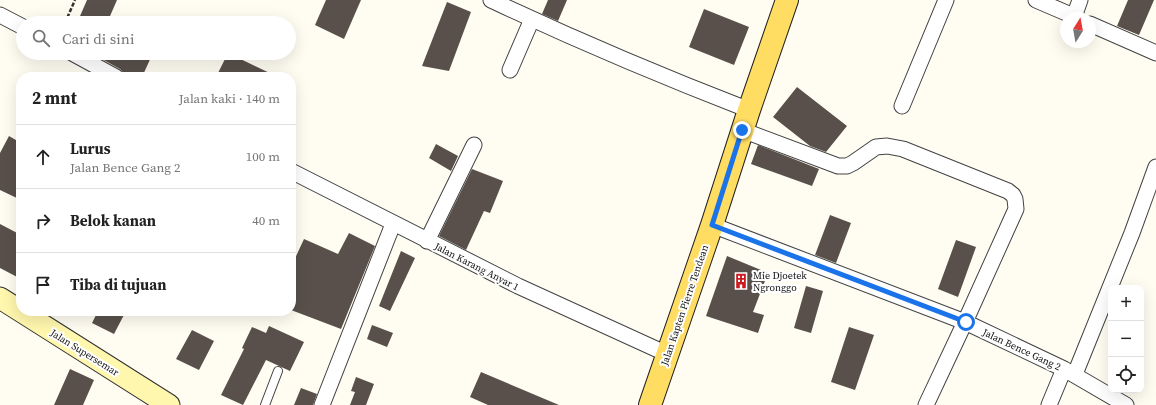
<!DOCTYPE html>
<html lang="id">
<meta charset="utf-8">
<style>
:root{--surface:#fff;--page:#f2f2f2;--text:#222;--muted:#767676;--line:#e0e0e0}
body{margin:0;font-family:"Source Serif 4",serif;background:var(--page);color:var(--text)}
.controls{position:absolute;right:12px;bottom:12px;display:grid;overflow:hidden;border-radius:8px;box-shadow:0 4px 16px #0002}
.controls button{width:36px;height:36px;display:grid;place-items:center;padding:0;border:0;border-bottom:1px solid var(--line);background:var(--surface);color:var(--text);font:20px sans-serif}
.compass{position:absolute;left:1060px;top:12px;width:36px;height:36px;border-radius:50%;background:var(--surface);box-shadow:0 4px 16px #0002;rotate:11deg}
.stop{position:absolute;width:12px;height:12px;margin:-9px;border:3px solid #1a73e8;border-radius:50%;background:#fff}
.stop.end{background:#1a73e8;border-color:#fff;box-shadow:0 1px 4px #0008}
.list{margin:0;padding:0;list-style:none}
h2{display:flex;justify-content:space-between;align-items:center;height:52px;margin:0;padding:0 16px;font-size:17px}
h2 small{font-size:13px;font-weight:400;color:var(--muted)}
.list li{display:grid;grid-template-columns:26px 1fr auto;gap:12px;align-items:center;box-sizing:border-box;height:64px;padding:0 16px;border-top:1px solid var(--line)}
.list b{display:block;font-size:15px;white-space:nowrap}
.list p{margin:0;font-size:13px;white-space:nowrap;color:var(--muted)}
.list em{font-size:13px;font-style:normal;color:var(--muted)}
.icon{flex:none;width:22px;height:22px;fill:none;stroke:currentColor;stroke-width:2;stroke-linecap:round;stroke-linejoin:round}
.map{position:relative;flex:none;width:1156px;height:405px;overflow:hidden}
.search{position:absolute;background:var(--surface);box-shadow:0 4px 16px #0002;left:16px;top:16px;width:280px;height:44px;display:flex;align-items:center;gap:10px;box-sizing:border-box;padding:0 14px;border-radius:22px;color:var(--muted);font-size:15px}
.panel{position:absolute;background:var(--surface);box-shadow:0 4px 16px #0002;left:16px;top:72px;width:280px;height:244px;border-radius:16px}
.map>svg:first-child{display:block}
.building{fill:#59504b}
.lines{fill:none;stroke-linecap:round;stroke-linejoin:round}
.service-casing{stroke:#424242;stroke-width:10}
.minor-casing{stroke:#424242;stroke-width:17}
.secondary-casing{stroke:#313131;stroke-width:23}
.primary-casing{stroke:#202020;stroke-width:24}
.path{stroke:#313131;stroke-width:2.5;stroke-dasharray:4 2;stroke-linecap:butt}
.service{stroke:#fff;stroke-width:8}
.minor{stroke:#fff;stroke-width:15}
.secondary{stroke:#fff7ad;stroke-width:21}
.primary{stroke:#ffdc62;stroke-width:22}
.route{stroke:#1a73e8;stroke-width:5}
.labels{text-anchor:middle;stroke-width:4;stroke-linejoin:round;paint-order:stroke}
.street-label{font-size:10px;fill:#0f0f0f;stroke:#fff}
.poi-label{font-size:10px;fill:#0f0f0f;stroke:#fff;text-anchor:start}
</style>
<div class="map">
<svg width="1156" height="405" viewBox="0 0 1156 405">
<rect width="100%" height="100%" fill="#fffdf2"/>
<path class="building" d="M87 0H117L107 23H77Z
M326 0H361L344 39 315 25Z
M548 0H567L558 21 542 14Z
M1128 0H1154L1139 35 1117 26Z
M447 2 471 12 449 71 422 66Z
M704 9 749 27 734 65 689 47Z
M91 53H153L142 77H133L124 73 120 69Z
M228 53 278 77H216Z
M797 87 847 126 826 152 810 146 773 117Z
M9 136 21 143V200L0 190V153Z
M436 144 458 156 451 171 429 158Z
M758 145 819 169 812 186 751 164Z
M472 169 503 181 490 213 484 211 466 250 439 236Z
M830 215 851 223 836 263 815 255Z
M0 224 21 235V279L0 268Z
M349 233 375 246 341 329 291 310V267L304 239 338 254Z
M956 240 976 247 958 297 938 289Z
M401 251 415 258 390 311 379 306Z
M727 256 768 273 753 312 764 315 758 333 706 316Z
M806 286 823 291 811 333 794 328Z
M98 311H126L114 334 92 323Z
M372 325 393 333 387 347 367 339Z
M269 326 304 342 290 371 266 360 243 405 221 395 244 349 242 348 252 327 266 333Z
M849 327 874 335 855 390 831 382Z
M192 330 214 341 199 370 176 359Z
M70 369 94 380 83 405H54Z
M481 372 559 405H488L470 397Z
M356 377 374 384 366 405H350L355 392 351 391Z
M301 388 317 394 313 405H294Z"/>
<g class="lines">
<g class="service-casing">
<path id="service" d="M265 405 278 371"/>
</g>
<g class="minor-casing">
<path id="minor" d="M491 0C576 40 661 76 749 110
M1036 0 1078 18
M0 15 23 27
M1074 17 1080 0
M1090 24 1156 53
M72 53 116 77
M510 70 532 19
M902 106 946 0
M742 130 838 166H847L853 163 876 147 887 146 903 149 1008 191 1013 195 1015 199 1016 209 965 322 926 405
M291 171 518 286 667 354
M712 225 965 322 1064 369 1126 405
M427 241 474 145
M1075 374 1132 233 1156 167
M322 405 393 224
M1049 405 1064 369"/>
</g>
<g class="secondary-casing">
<path id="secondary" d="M0 298 169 405"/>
</g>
<g class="primary-casing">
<path id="primary" d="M650 405 712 225 749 110 787 0"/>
</g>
<path class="path" d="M65 23 75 0"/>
<use href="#service" class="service"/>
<use href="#minor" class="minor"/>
<use href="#secondary" class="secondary"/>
<use href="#primary" class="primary"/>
</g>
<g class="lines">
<path class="route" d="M742 130 712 225 966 322"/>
</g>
<defs>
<g id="building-bare" transform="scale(1.2)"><path d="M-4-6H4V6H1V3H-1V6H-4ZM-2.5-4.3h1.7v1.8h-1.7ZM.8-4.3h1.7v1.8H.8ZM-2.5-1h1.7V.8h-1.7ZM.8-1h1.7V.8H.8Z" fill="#cc1b20" stroke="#fff" stroke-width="2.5" paint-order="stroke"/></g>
</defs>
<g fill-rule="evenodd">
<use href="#building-bare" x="741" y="281"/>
</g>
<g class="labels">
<g class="street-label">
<text transform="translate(477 266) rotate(27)" y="4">Jalan Karang Anyar 1</text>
<text transform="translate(684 305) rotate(-71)" y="4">Jalan Kapten Pierre Tendean</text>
<text transform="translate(1022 349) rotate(25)" y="4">Jalan Bence Gang 2</text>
<text transform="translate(85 352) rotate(32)" y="4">Jalan Supersemar</text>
</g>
<g class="poi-label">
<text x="753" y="279">Mie Djoetek<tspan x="753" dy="12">Ngronggo</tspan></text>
</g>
</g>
</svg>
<div class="controls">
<button>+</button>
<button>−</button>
<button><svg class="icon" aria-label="locate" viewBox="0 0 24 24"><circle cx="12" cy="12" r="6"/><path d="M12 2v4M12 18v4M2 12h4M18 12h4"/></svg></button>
</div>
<svg class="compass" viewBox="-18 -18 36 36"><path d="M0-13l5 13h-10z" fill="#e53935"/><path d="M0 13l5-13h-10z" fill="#767676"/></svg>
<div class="stop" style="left:966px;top:322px"></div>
<div class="stop end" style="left:742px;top:130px"></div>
<div class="search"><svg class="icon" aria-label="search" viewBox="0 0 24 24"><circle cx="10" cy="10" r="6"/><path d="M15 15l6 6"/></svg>Cari di sini</div>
<section class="panel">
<h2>2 mnt<small>Jalan kaki · 140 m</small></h2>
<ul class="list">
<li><svg class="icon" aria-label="ahead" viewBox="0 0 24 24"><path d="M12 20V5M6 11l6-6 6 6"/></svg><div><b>Lurus</b><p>Jalan Bence Gang 2</p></div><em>100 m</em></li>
<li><svg class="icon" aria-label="right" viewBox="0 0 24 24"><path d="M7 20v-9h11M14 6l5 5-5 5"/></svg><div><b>Belok kanan</b></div><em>40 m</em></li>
<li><svg class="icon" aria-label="arrive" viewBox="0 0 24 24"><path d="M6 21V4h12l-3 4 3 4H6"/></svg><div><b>Tiba di tujuan</b></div></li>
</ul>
</section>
</div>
